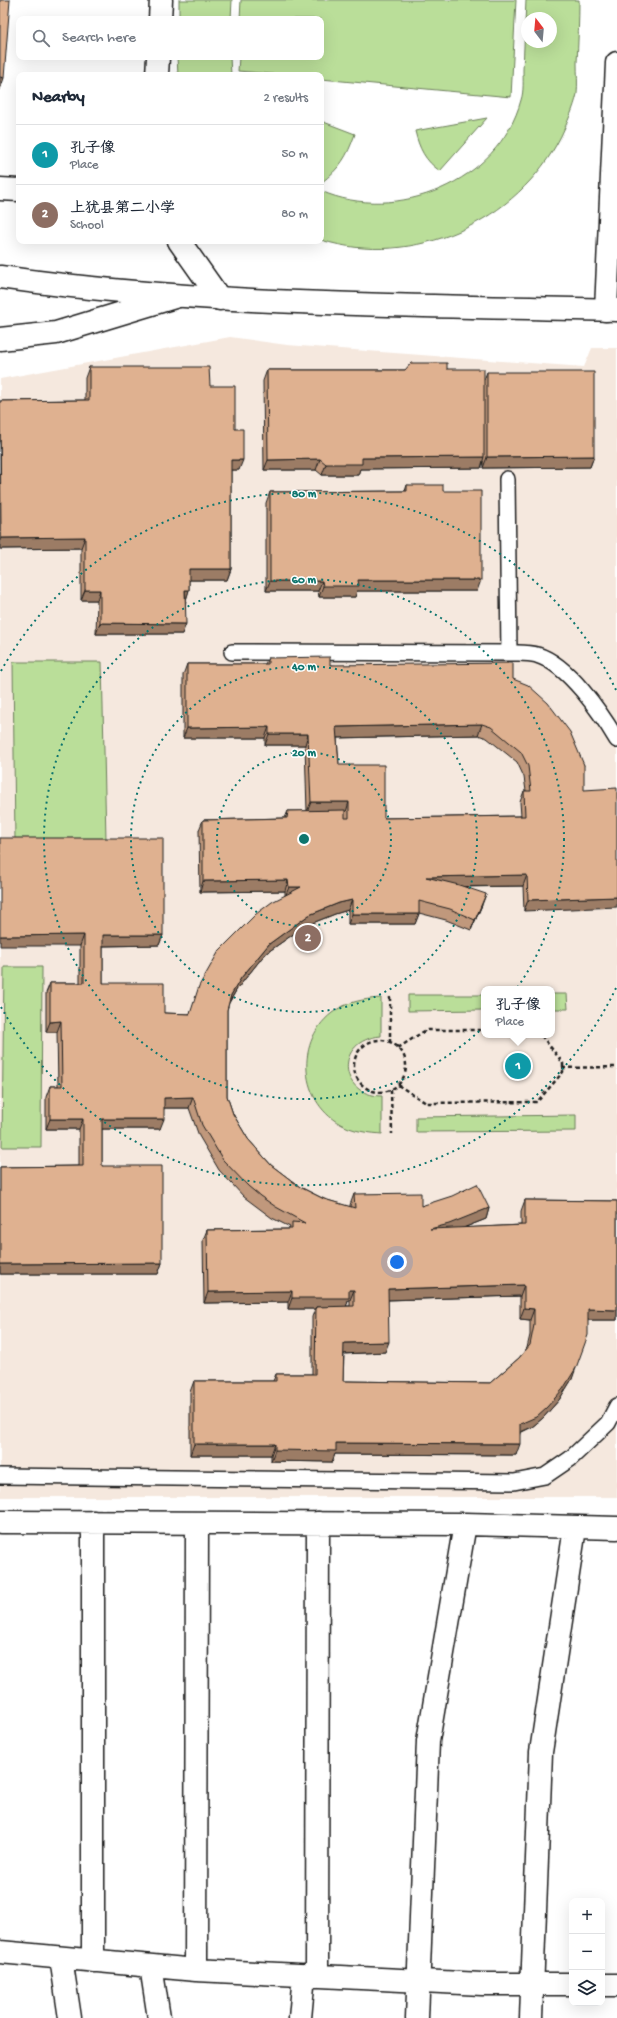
<!DOCTYPE html>
<meta charset="utf-8">
<style>
:root{--surface:#fff;--page:#f6f6f7;--text:#1f2937;--muted:#747a83;--line:#e0e1e3;--accent:#c8321e}
body{margin:0;font-family:"Gochi Hand","LXGW WenKai TC",sans-serif;background:var(--page);color:var(--text)}
.controls{position:absolute;right:12px;bottom:12px;display:grid;overflow:hidden;border-radius:8px;box-shadow:0 4px 16px #0002}
.controls button{width:36px;height:36px;display:grid;place-items:center;padding:0;border:0;border-bottom:1px solid var(--line);background:var(--surface);color:var(--text);font:20px sans-serif}
.compass{position:absolute;left:521px;top:12px;width:36px;height:36px;border-radius:50%;background:var(--surface);box-shadow:0 4px 16px #0002;rotate:344deg}
.you{position:absolute;left:397px;top:1262px;width:14px;height:14px;margin:-10px;border:3px solid #fff;border-radius:50%;background:#1a73e8;box-shadow:0 0 0 6px #1a73e833}
.badge{display:grid;place-items:center;width:26px;height:26px;border-radius:50%;background:var(--accent);color:#fff;font-size:13px;font-weight:700}
.pin{position:absolute;translate:-50% -50%;border:2px solid #fff;box-shadow:0 1px 4px #0006}
.popup{position:absolute;left:481px;top:986px;width:74px;height:52px;box-sizing:border-box;display:grid;place-content:center;border-radius:8px;background:var(--surface);filter:drop-shadow(0 1px 3px #0005);font-size:13px;white-space:nowrap;color:var(--muted)}
.popup b{font-size:15px;color:var(--text)}
.popup::after{content:'';position:absolute;left:50%;top:100%;margin-left:-8px;border:8px solid transparent;border-top-color:var(--surface)}
.list{margin:0;padding:0;list-style:none}
h2{display:flex;justify-content:space-between;align-items:center;height:52px;margin:0;padding:0 16px;font-size:17px}
h2 small{font-size:13px;font-weight:400;color:var(--muted)}
.list li{display:grid;grid-template-columns:26px 1fr auto;gap:12px;align-items:center;box-sizing:border-box;height:60px;padding:0 16px;border-top:1px solid var(--line)}
.list b{display:block;font-size:15px;white-space:nowrap}
.list p{margin:0;font-size:13px;white-space:nowrap;color:var(--muted)}
.list em{font-size:13px;font-style:normal;color:var(--muted)}
.icon{flex:none;width:22px;height:22px;fill:none;stroke:currentColor;stroke-width:2;stroke-linecap:round;stroke-linejoin:round}
.map{position:relative;flex:none;width:617px;height:2018px;overflow:hidden}
.search{position:absolute;background:var(--surface);box-shadow:0 4px 16px #0002;left:16px;top:16px;width:308px;height:44px;display:flex;align-items:center;gap:10px;box-sizing:border-box;padding:0 14px;border-radius:8px;color:var(--muted);font-size:15px}
.panel{position:absolute;background:var(--surface);box-shadow:0 4px 16px #0002;left:16px;top:72px;width:308px;height:172px;border-radius:8px}
.map>svg:first-child{display:block}
.built{fill:#f5e8de;fill-rule:evenodd}
.green{fill:#bade99;stroke:#6b7d5a;fill-rule:evenodd}
.lines{fill:none;stroke-linecap:round;stroke-linejoin:round}
.service-casing{stroke:#1c1c1c;stroke-width:18}
.minor-casing{stroke:#1c1c1c;stroke-width:25}
.tertiary-casing{stroke:#1c1c1c;stroke-width:25}
.path{stroke:#1c1c1c;stroke-width:2.5;stroke-dasharray:4 3;stroke-linecap:butt}
.service{stroke:#fff;stroke-width:15}
.minor{stroke:#fff;stroke-width:22}
.tertiary{stroke:#fff;stroke-width:22}
.wall{fill:#c0987c;stroke:#1c1c1c;fill-rule:evenodd}
.shaded-wall{fill:#9c7c65;stroke:#1c1c1c}
.building{fill:#dfb190;stroke:#1c1c1c;fill-rule:evenodd}
.ring{fill:none;stroke:#0f766e;stroke-width:2;stroke-dasharray:2 4}
.centre{fill:#0f766e;stroke:#fff;stroke-width:2}
.ring-label{font-size:12px;text-anchor:middle;font-weight:bold;fill:#0f766e;stroke:#fff;stroke-width:3;stroke-linejoin:round;paint-order:stroke}
</style>
<div class="map">
<svg width="617" height="2018" viewBox="0 0 617 2018">
<rect width="100%" height="100%" fill="#fff"/>
<filter id="ink" filterUnits="userSpaceOnUse"><feTurbulence type="fractalNoise" baseFrequency=".025" numOctaves="2"/><feDisplacementMap in="SourceGraphic" scale="8" xChannelSelector="R" yChannelSelector="G"/><feConvolveMatrix kernelMatrix="1 2 1 2 8 2 1 2 1" color-interpolation-filters="sRGB"/></filter>
<g filter="url(#ink)">
<path class="built" d="M230 337 287 345 584 367 592 348H617V1497H0V379ZM484 989H552V1035H484Z"/>
<path class="green" d="M179 0H232L231 19H179Z
M241 0H516L511 97 321 79V75H283L238 71 239 57H321V19H240Z
M526 0H579C579 21 578 42 577 63 577 73 578 84 577 94 574 108 567 123 561 136 518 222 413 269 321 240V191C396 224 499 182 521 100 524 91 523 80 523 70 524 47 525 23 526 0ZM527 18H551V42H527Z
M177 57H230L231 75H178Z
M487 118 440 171C425 161 419 148 415 131Z
M321 121 355 134C347 157 340 168 321 183Z
M13 662H102L106 840 15 842Z
M4 967H42L41 1147H2Z
M552 994H567L568 1009H552Z
M408 995H484V1010L408 1011Z
M381 998V1036C334 1040 338 1096 382 1096V1134C371 1133 359 1132 349 1128 301 1110 292 1044 332 1013 346 1002 363 999 381 998Z
M576 1115V1131L416 1132V1117Z"/>
<g class="lines">
<g class="service-casing">
<path id="service" d="M507 479 509 653
M232 652 509 653C518 653 528 652 537 655 568 664 601 713 617 740
M0 1476 514 1482 545 1476 570 1459 608 1423 617 1406"/>
</g>
<g class="minor-casing">
<path id="minor" d="M160 19 161 0
M157 75 158 57
M0 189 19 190
M179 241 220 299
M606 310 617 63
M0 339 56 333 178 296
M0 1522 465 1524 617 1528
M93 1522V1961
M0 1952 196 1970 482 1984H572
M61 1958 70 2018
M151 1966 159 2018
M196 1970 197 1523
M317 1976 318 1523
M602 1985H617
M300 2018 304 1975
M417 2018 428 1741 465 1524
M531 2018 541 1752 575 1528"/>
</g>
<g class="tertiary-casing">
<path id="tertiary" d="M0 277C204 306 411 305 617 310"/>
</g>
<path class="path" d="M354 1066a26 26 0 1 1 52 0a26 26 0 1 1-52 0Z
M390 1043V996
M398 1048 426 1030H484
M562 1068 617 1067
M398 1085 426 1103 537 1102 563 1072V1063L541 1035
M391 1090 392 1134"/>
<use href="#service" class="service"/>
<use href="#minor" class="minor"/>
<use href="#tertiary" class="tertiary"/>
</g>
<path class="wall" d="M89 367 210 386 235 429 239 470H231V569L227 580H189V590L186 600 182 634H96L97 600H81V548L0 549V401L85 400V378Z
M447 369 484 380 487 372 594 456 590 467 483 468V461L481 468 360 469 358 475H322L316 470H264L263 381 267 370H405Z
M407 485 443 491 477 591H357L355 597H319L318 591H266V503L270 492 405 491Z
M268 658 330 665 513 679 584 765 524 911 523 886 464 887 482 905 471 930 446 920 419 913 415 924H348V910L335 914 305 926 265 954 237 989 229 1003 227 1010V1096L233 1114 248 1139 271 1165 300 1187 324 1199 350 1207V1205L354 1194 421 1206 489 1208 486 1219 463 1228 521 1225V1211L525 1200 617 1201V1320H588L572 1379 559 1400 543 1418 532 1427 520 1433 516 1455 335 1454 332 1462 271 1461V1455H190V1392L194 1381H273L276 1374H312V1317L315 1309H288V1302L204 1303 203 1240 207 1230 289 1229 290 1227 272 1218 244 1197 219 1170 199 1136 189 1108H164L160 1129H102V1166L162 1263 158 1274H0V1167L79 1166V1129H46V1097L50 1086H58L57 1032H46V993L50 983H80V946L0 838 163 935 159 945 103 946V983L164 1013 189 1014 285 895V891L200 892 199 830 203 820 285 818 288 811H307L305 745H265V738H183V675L187 664H265ZM478 735 487 738 517 762 524 777 526 791H524L520 802 521 816 384 818 339 765 337 738ZM520 1296V1319L530 1320V1335L527 1348 519 1358 490 1383 343 1381 344 1354 385 1352 388 1300ZM348 1300H350V1306H346Z"/>
<path class="shaded-wall" d="M0 77 4 78 0 90Z
M594 456 590 467 483 468 487 457Z
M484 457 481 468 360 469 358 475H322L326 464 362 458Z
M320 459 316 470H264L268 460Z
M231 460H243L239 470H228Z
M85 537 81 548 0 549V540L1 538Z
M189 569H231L227 580H186Z
M358 580H481L477 591H357L355 597H319L323 586Z
M270 581H322L318 591H266Z
M85 590H100L97 600H81Z
M185 590H189L186 600Z
M100 623 186 624 182 634H96Z
M482 724 478 735 332 738 336 727Z
M269 727 265 738H183L187 728Z
M269 734H308L305 745H265Z
M311 802H349L346 812H307Z
M527 875 523 886 422 887 426 877Z
M288 880 285 891 200 892 203 881Z
M289 887H301L285 897Z
M486 894 482 905 471 930 475 920Z
M617 897V907L524 911 528 900Z
M352 900 348 910 335 914 305 926 265 954 237 989 227 1006 231 995 241 978 269 944 309 915 339 903Z
M352 914H419L415 924H348Z
M84 935 80 946H0V936Z
M103 935H163L159 945 99 946Z
M61 1021 57 1032H46L50 1022Z
M193 1097 189 1108H160L164 1098Z
M50 1119H83L79 1129H46Z
M102 1119H164L160 1129H98Z
M489 1208 486 1219 445 1235 430 1229Z
M162 1263 158 1274H0V1264Z
M524 1285 520 1296 384 1300 388 1289Z
M349 1290H354L350 1300H348L346 1308 316 1307 315 1309H288L292 1298Z
M292 1291 288 1302 204 1303 208 1292Z
M524 1308 534 1309 530 1320 520 1319Z
M588 1309 617 1310V1320H584Z
M389 1342 385 1352 340 1354 344 1343Z
M576 1368 572 1379 559 1400 543 1418 532 1427 516 1434 520 1424Z
M336 1443 520 1444 516 1455 335 1454 332 1462 271 1461 275 1450Z
M194 1444H275L271 1455H190Z"/>
<path class="building" d="M0 0H10L4 78 0 77Z
M411 363H447V369H484V457L362 458V464H326L320 459 268 460 267 370H405Z
M89 367H209L210 386H235V429H243V460H231V569H189V590H185L186 624 100 623V590H85V537L1 538 0 401 89 400Z
M487 372H594V456L487 457Z
M407 485H443V491H481V580H358L359 586H323L322 581H270V492L407 491Z
M330 657V665L513 663V679L528 685 548 703 570 732 584 765V790L617 788V897L528 900 527 875 426 877 459 885 486 894 475 920 450 909 419 901V914H352V900L339 903 309 915 269 944 241 978 231 995 227 1010V1096L233 1114 248 1139 271 1165 300 1187 324 1199 355 1208 354 1194 421 1193V1206L452 1196 477 1184 489 1208 449 1224 430 1229 525 1225V1200L617 1201V1310L588 1309V1335L576 1368 563 1389 547 1407 536 1417 520 1424V1444L336 1443V1451L275 1450V1444H194V1381H276V1374H315L316 1307 354 1306V1290H349V1298H292V1291L208 1292 207 1230 292 1229V1222L305 1223 276 1207 260 1196 248 1186 223 1160 202 1125 193 1097 164 1098V1119H102V1166H162V1263L0 1264V1167L83 1166V1119H50V1086H62L61 1021 50 1022V983H84V935L0 936V838H163V935H103V983H164V1013L190 1014 199 986 219 951 256 914 272 902 301 887H289L288 880 203 881V820L287 818 288 811 345 810V818H349V802H311L308 734H269V727L187 728V664H268V658ZM482 724 491 727 521 752 528 766 531 791H524L525 816 384 818V765H339L336 727ZM524 1285V1308L534 1309V1325L530 1345 519 1358 490 1383 343 1381 344 1343 389 1342 388 1289Z"/>
</g>
<g class="ring">
<circle cx="304" cy="839" r="87"/>
<circle cx="304" cy="839" r="173"/>
<circle cx="304" cy="839" r="260"/>
<path d="M616 988A346 346 0 0 1 1 1007M1 671A346 346 0 0 1 616 690"/>
</g>
<circle cx="304" cy="839" r="6" class="centre"/>
<g class="ring-label">
<text x="304" y="497">80 m</text>
<text x="304" y="583">60 m</text>
<text x="304" y="670">40 m</text>
<text x="304" y="756">20 m</text>
</g>
</svg>
<div class="controls">
<button>+</button>
<button>−</button>
<button><svg class="icon" aria-label="layers" viewBox="0 0 24 24"><path d="M12 4l9 5-9 5-9-5zM3 14l9 5 9-5"/></svg></button>
</div>
<svg class="compass" viewBox="-18 -18 36 36"><path d="M0-13l5 13h-10z" fill="#e53935"/><path d="M0 13l5-13h-10z" fill="#747a83"/></svg>
<div class="you"></div>
<div class="pin badge" style="left:518px;top:1066px;background:#0f9aa8">1</div>
<div class="popup"><b>孔子像</b>Place</div>
<div class="pin badge" style="left:308px;top:938px;background:#8d6e63">2</div>
<div class="search"><svg class="icon" aria-label="search" viewBox="0 0 24 24"><circle cx="10" cy="10" r="6"/><path d="M15 15l6 6"/></svg>Search here</div>
<section class="panel">
<h2>Nearby<small>2 results</small></h2>
<ul class="list">
<li><span class="badge" style="background:#0f9aa8">1</span><div><b>孔子像</b><p>Place</p></div><em>50 m</em></li>
<li><span class="badge" style="background:#8d6e63">2</span><div><b>上犹县第二小学</b><p>School</p></div><em>80 m</em></li>
</ul>
</section>
</div>
